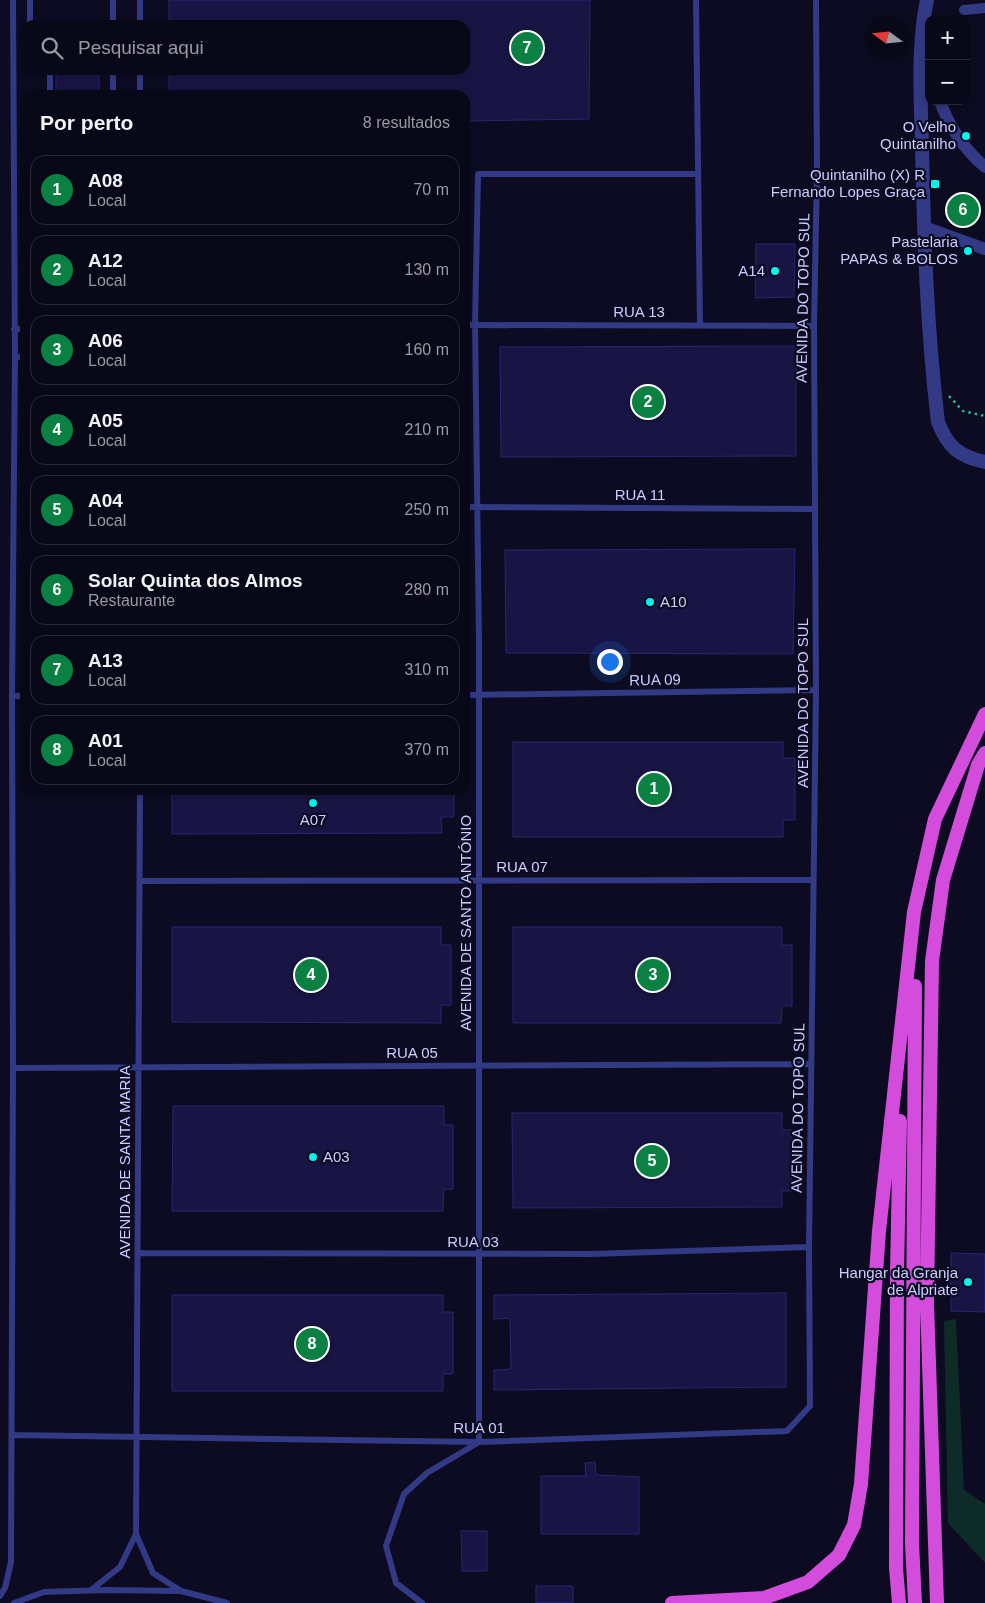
<!DOCTYPE html>
<html lang="pt">
<meta charset="utf-8">
<style>
:root{--surface:#090819;--page:#121122;--text:#f1f3f6;--muted:#999aa2;--line:#292938;--accent:#0b8043}
body{margin:0;font-family:Helvetica,sans-serif;background:var(--page);color:var(--text)}
.controls{position:absolute;right:15px;top:15px;display:grid;overflow:hidden;border-radius:10px;box-shadow:0 2px 8px #0003}
.controls button{width:45px;height:45px;display:grid;place-items:center;padding:0;border:0;border-bottom:1px solid var(--line);background:var(--surface);color:var(--text);font:25px sans-serif}
.compass{position:absolute;left:865px;top:15px;width:45px;height:45px;border-radius:50%;background:var(--surface);box-shadow:0 2px 8px #0003;rotate:285deg}
.you{position:absolute;left:609px;top:661px;width:18px;height:18px;margin:-12px;border:4px solid #fff;border-radius:50%;background:#1a73e8;box-shadow:0 0 0 8px #1a73e833}
.badge{display:grid;place-items:center;width:32px;height:32px;border-radius:50%;background:var(--accent);color:#fff;font-size:16px;font-weight:700}
.pin{position:absolute;translate:-50% -50%;border:2px solid #fff;box-shadow:0 1px 5px #0006}
.list{margin:0;padding:0;list-style:none}
h2{display:flex;justify-content:space-between;align-items:center;height:65px;margin:0;padding:0 20px;font-size:21px}
h2 small{font-size:16px;font-weight:400;color:var(--muted)}
.list li{display:grid;grid-template-columns:32px 1fr auto;gap:15px;align-items:center;box-sizing:border-box;height:70px;margin:0 10px 10px;padding:0 10px;border:1px solid var(--line);border-radius:15px}
.list b{display:block;font-size:19px;white-space:nowrap}
.list p{margin:0;font-size:16px;white-space:nowrap;color:var(--muted)}
.list em{font-size:16px;font-style:normal;color:var(--muted)}
.icon{flex:none;width:28px;height:28px;fill:none;stroke:currentColor;stroke-width:2;stroke-linecap:round;stroke-linejoin:round}
.map{position:relative;flex:none;width:985px;height:1603px;overflow:hidden}
.search{position:absolute;background:var(--surface);box-shadow:0 2px 8px #0003;left:20px;top:20px;width:450px;height:55px;display:flex;align-items:center;gap:12px;box-sizing:border-box;padding:0 18px;border-radius:15px;color:var(--muted);font-size:19px}
.panel{position:absolute;background:var(--surface);box-shadow:0 2px 8px #0003;left:20px;top:90px;width:450px;height:705px;border-radius:15px}
.map>svg:first-child{display:block}
.green{fill:#0e2c27}
.building{fill:#181544;stroke:#2a2572}
.lines{fill:none;stroke-linecap:round;stroke-linejoin:round}
.path{stroke:#23bc9d;stroke-width:2.5;stroke-dasharray:2.5 4;stroke-linecap:butt}
.service{stroke:#323a85;stroke-width:6}
.pedestrian{stroke:#323a85;stroke-width:10}
.minor{stroke:#323a85;stroke-width:12}
.tertiary{stroke:#323a85;stroke-width:14}
.trunk{stroke:#d34cdc;stroke-width:14}
.poi-dot{fill:#00f6ed;stroke:#0c0b21;stroke-width:2}
.labels{text-anchor:middle;stroke-width:4.5;stroke-linejoin:round;paint-order:stroke}
.poi-label{font-size:15px;fill:#cbcdff;stroke:#0c0b21;text-anchor:end}
.street-label{font-size:15px;fill:#cbcdff;stroke:#0c0b21}
</style>
<div class="map">
<svg width="985" height="1603" viewBox="0 0 985 1603">
<rect width="100%" height="100%" fill="#0c0b21"/>
<path class="green" d="M956 1319 964 1490 985 1504V1563L948 1523 944 1321Z"/>
<path class="building" d="M169 0H590L589 119 465 121V95H169V70H465V25H169Z
M99 70V93H56V71Z
M756 244H795L794 297 755 298Z
M796 346V456L501 457 500 347Z
M795 549 793 654 506 653 505 550Z
M513 742H783V758H795V820H783V837H513Z
M172 790H454V817H441L442 833 172 834Z
M172 927H441V945H451V1005H441V1023L172 1022Z
M513 927H782V945H792V1006H782L781 1023H513Z
M173 1106H444V1125H453V1189H444L443 1211H172Z
M512 1113H782V1130H792V1191H782V1207L513 1208Z
M951 1253 985 1254V1312L951 1311Z
M786 1293V1387L494 1390V1370L511 1369 510 1318 494 1319V1295Z
M172 1295H443V1312H453V1374H443V1391H172Z
M595 1462 596 1475 639 1477V1534H541V1476H586L585 1463Z
M461 1531H487V1571H462Z
M536 1586H573V1603H536Z"/>
<g class="lines">
<path class="path" d="M966 42 968 69
M949 396 963 411 985 416"/>
<path class="service" d="M696 0 700 325
M30 25V0
M113 25V0
M140 25V0
M50 90V70
M113 92V70
M140 95V70
M465 325 814 326
M14 329H25
M15 357H25
M465 507 815 509
M465 695 816 690
M12 696H25
M140 790 136 1534 153 1573 181 1591
M141 881 813 880
M13 1068 811 1064
M138 1253 591 1254 809 1247
M12 1435 479 1442 787 1431 810 1406 809 1247 816 690 814 326 817 171 816 0
M91 1590 120 1567 136 1534
M0 1596 5 1588 11 1562 13 1068 12 696 15 357 13 0
M14 1603 44 1592 106 1590 181 1591 227 1603
M422 1603 396 1583 386 1546 404 1494 427 1473 479 1442V644L475 324 478 174H698"/>
<path class="pedestrian" d="M964 10 985 8"/>
<path class="minor" d="M940 101C949 126 965 150 985 167
M924 227 985 249"/>
<path class="tertiary" d="M927 0C917 48 921 100 922 148 924 239 927 331 938 422 948 447 958 456 985 462"/>
<path class="trunk" d="M672 1603 764 1598 808 1582 839 1555 854 1525 861 1484 879 1231 914 912 935 819 985 714
M899 1603 896 1568 897 1272 900 1121
M915 1603 912 1543 915 986
M937 1603 927 1303 932 961 943 880 978 765 985 753"/>
</g>
<g class="poi-dot">
<circle cx="966" cy="136" r="5"/>
<rect x="930" y="179" width="10" height="10" rx="2.5"/>
<circle cx="968" cy="251" r="5"/>
<circle cx="775" cy="271" r="5"/>
<circle cx="650" cy="602" r="5"/>
<circle cx="313" cy="803" r="5"/>
<circle cx="313" cy="1157" r="5"/>
<circle cx="968" cy="1282" r="5"/>
</g>
<g class="labels">
<g class="poi-label">
<text x="956" y="132">O Velho<tspan x="956" dy="17">Quintanilho</tspan></text>
<text x="925" y="180">Quintanilho (X) R<tspan x="925" dy="17">Fernando Lopes Graça</tspan></text>
<text x="958" y="247">Pastelaria<tspan x="958" dy="17">PAPAS &amp; BOLOS</tspan></text>
<text x="765" y="276">A14</text>
<text x="660" y="607" text-anchor="start">A10</text>
<text x="313" y="825" text-anchor="middle">A07</text>
<text x="323" y="1162" text-anchor="start">A03</text>
<text x="958" y="1278">Hangar da Granja<tspan x="958" dy="17">de Alpriate</tspan></text>
</g>
<g class="street-label">
<text transform="translate(803 298) rotate(-89)" y="5">AVENIDA DO TOPO SUL</text>
<text x="639" y="317">RUA 13</text>
<text x="640" y="500">RUA 11</text>
<text transform="translate(655 680) rotate(-1)" y="5">RUA 09</text>
<text transform="translate(803 703) rotate(-90)" y="5">AVENIDA DO TOPO SUL</text>
<text x="522" y="872">RUA 07</text>
<text transform="translate(466 923) rotate(-90)" y="5">AVENIDA DE SANTO ANTÓNIO</text>
<text x="412" y="1058">RUA 05</text>
<text transform="translate(798 1108) rotate(-89)" y="5">AVENIDA DO TOPO SUL</text>
<text transform="translate(125 1162) rotate(-90)" y="5">AVENIDA DE SANTA MARIA</text>
<text x="473" y="1247">RUA 03</text>
<text x="479" y="1433">RUA 01</text>
</g>
</g>
</svg>
<div class="controls">
<button>+</button>
<button>−</button>
</div>
<svg class="compass" viewBox="-18 -18 36 36"><path d="M0-13l5 13h-10z" fill="#e53935"/><path d="M0 13l5-13h-10z" fill="#999aa2"/></svg>
<div class="you"></div>
<div class="pin badge" style="left:654px;top:789px">1</div>
<div class="pin badge" style="left:648px;top:402px">2</div>
<div class="pin badge" style="left:653px;top:975px">3</div>
<div class="pin badge" style="left:311px;top:975px">4</div>
<div class="pin badge" style="left:652px;top:1161px">5</div>
<div class="pin badge" style="left:963px;top:210px">6</div>
<div class="pin badge" style="left:527px;top:48px">7</div>
<div class="pin badge" style="left:312px;top:1344px">8</div>
<div class="search"><svg class="icon" aria-label="search" viewBox="0 0 24 24"><circle cx="10" cy="10" r="6"/><path d="M15 15l6 6"/></svg>Pesquisar aqui</div>
<section class="panel">
<h2>Por perto<small>8 resultados</small></h2>
<ul class="list">
<li><span class="badge">1</span><div><b>A08</b><p>Local</p></div><em>70 m</em></li>
<li><span class="badge">2</span><div><b>A12</b><p>Local</p></div><em>130 m</em></li>
<li><span class="badge">3</span><div><b>A06</b><p>Local</p></div><em>160 m</em></li>
<li><span class="badge">4</span><div><b>A05</b><p>Local</p></div><em>210 m</em></li>
<li><span class="badge">5</span><div><b>A04</b><p>Local</p></div><em>250 m</em></li>
<li><span class="badge">6</span><div><b>Solar Quinta dos Almos</b><p>Restaurante</p></div><em>280 m</em></li>
<li><span class="badge">7</span><div><b>A13</b><p>Local</p></div><em>310 m</em></li>
<li><span class="badge">8</span><div><b>A01</b><p>Local</p></div><em>370 m</em></li>
</ul>
</section>
</div>
